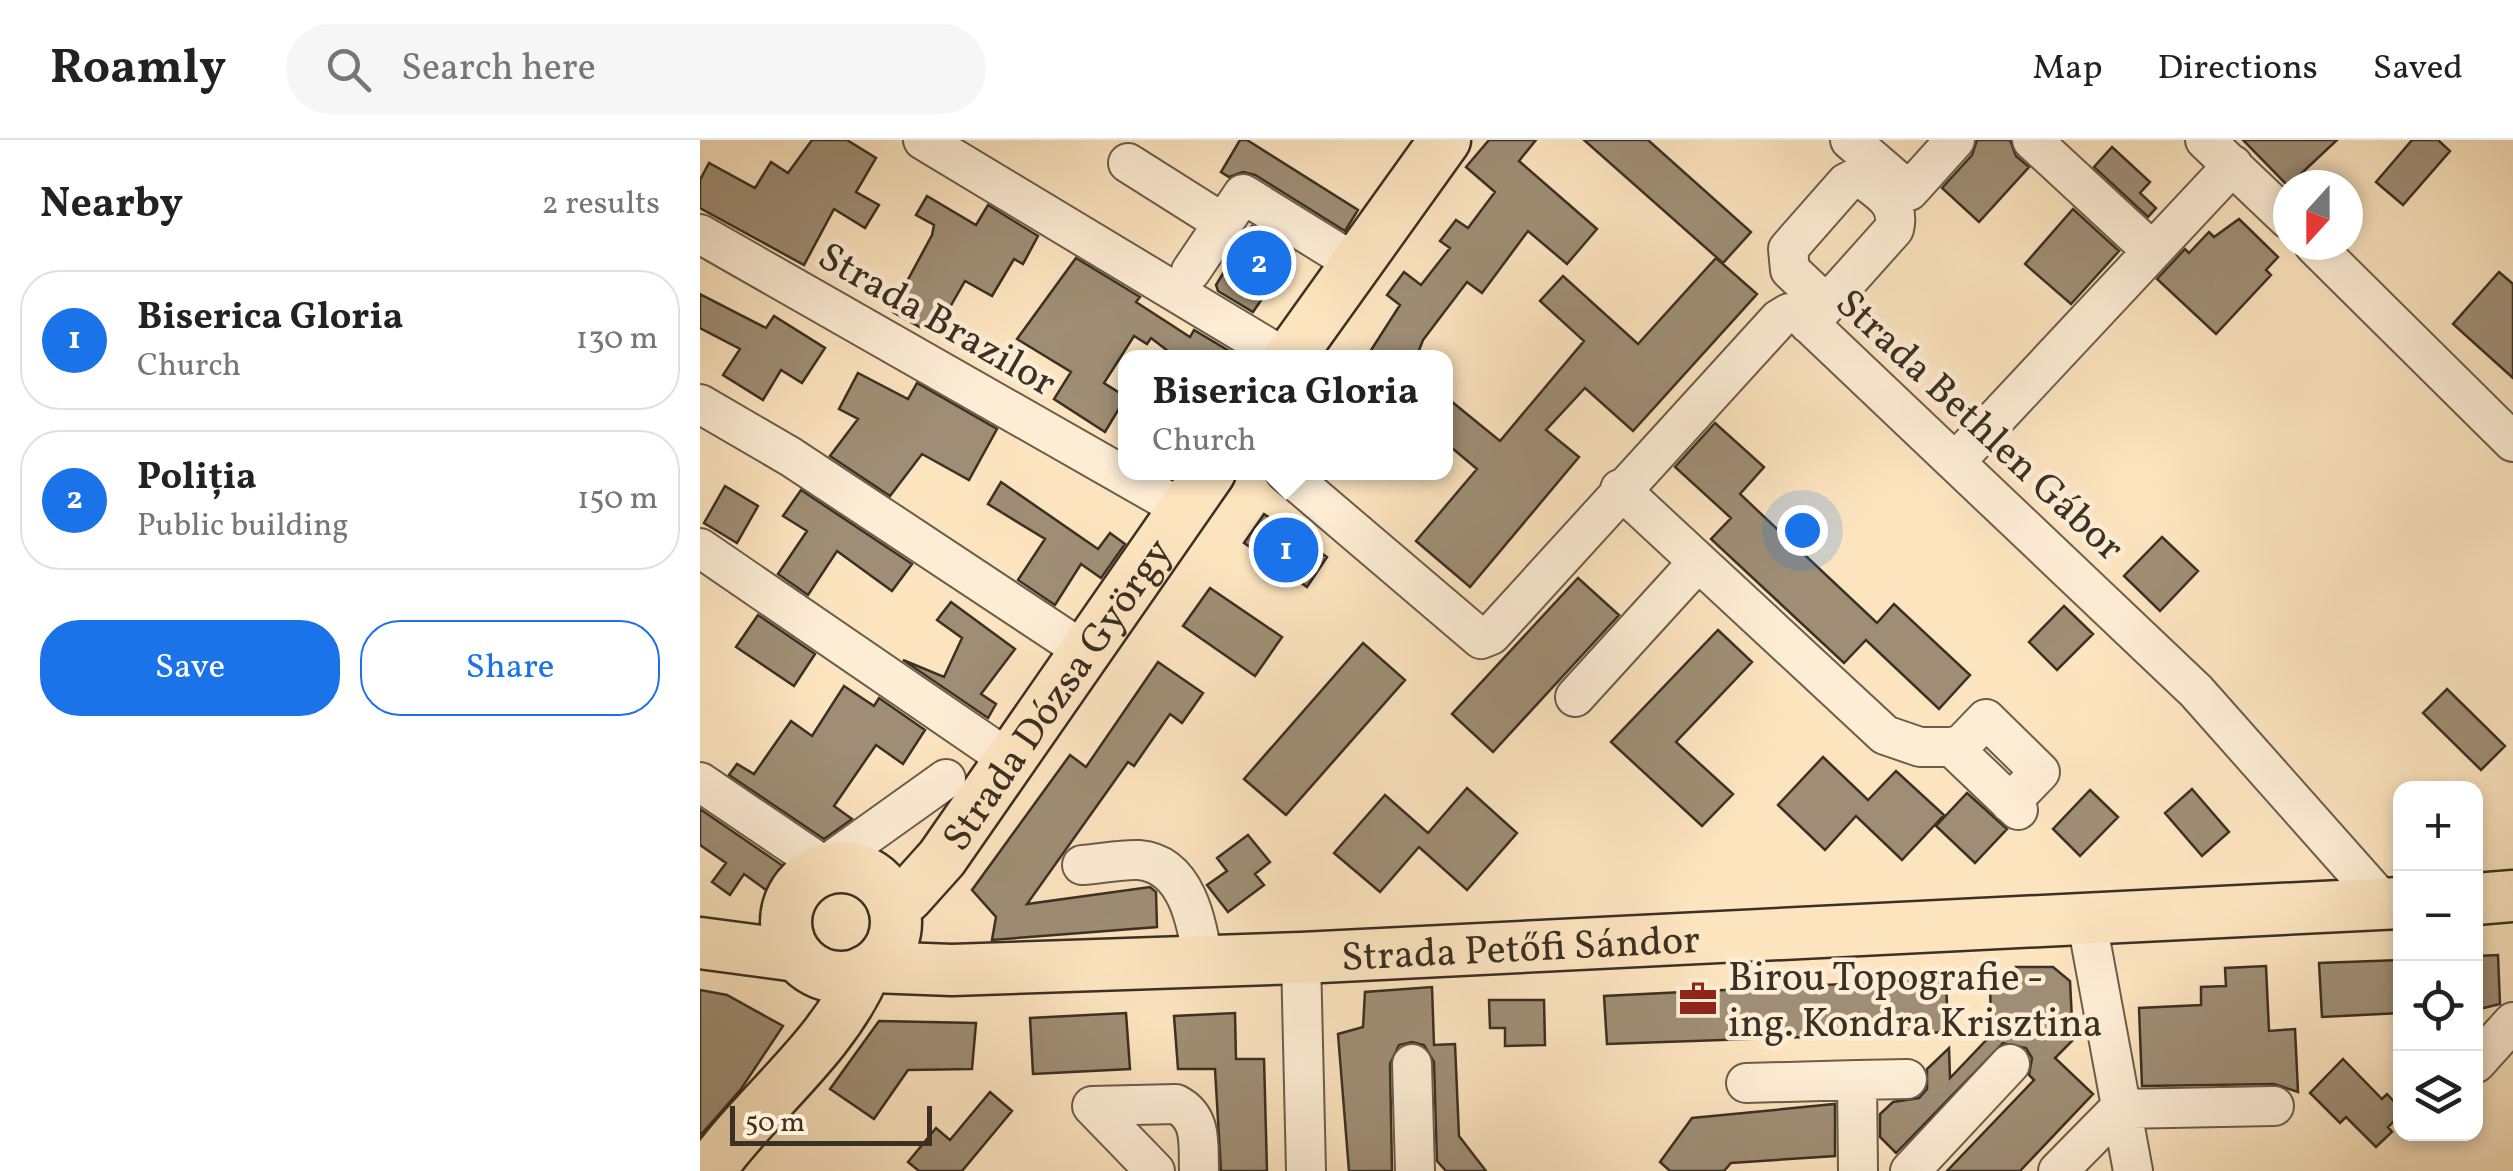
<!DOCTYPE html>
<meta charset="utf-8">
<style>
:root{--surface:#fff;--page:#f6f6f6;--text:#222;--muted:#767676;--line:#e0e0e0;--accent:#1a73e8}
body{margin:0;font-family:Vollkorn,serif;background:var(--page);color:var(--text)}
.controls{position:absolute;right:30px;bottom:30px;display:grid;overflow:hidden;border-radius:20px;box-shadow:0 5px 15px #0003}
.controls button{width:90px;height:90px;display:grid;place-items:center;padding:0;border:0;border-bottom:2px solid var(--line);background:var(--surface);color:var(--text);font:50px sans-serif}
.compass{position:absolute;left:1573px;top:30px;width:90px;height:90px;border-radius:50%;background:var(--surface);box-shadow:0 5px 15px #0003;rotate:201deg}
.scale{position:absolute;left:30px;bottom:25px;width:202px;box-sizing:border-box;padding-left:10px;border:5px solid #3a3024;border-top:0;font-size:28px;line-height:35px;white-space:nowrap;color:#3a3024;-webkit-text-stroke:8px #fdedd5;paint-order:stroke}
.you{position:absolute;left:1102px;top:390px;width:35px;height:35px;margin:-25px;border:8px solid #fff;border-radius:50%;background:#1a73e8;box-shadow:0 0 0 15px #1a73e833}
.badge{display:grid;place-items:center;width:65px;height:65px;border-radius:50%;background:var(--accent);color:#fff;font-size:32px;font-weight:700}
.pin{position:absolute;translate:-50% -50%;border:5px solid #fff;box-shadow:0 2px 10px #0006}
.popup{position:absolute;left:418px;top:210px;width:335px;height:130px;box-sizing:border-box;display:grid;place-content:center;border-radius:20px;background:var(--surface);filter:drop-shadow(0 2px 8px #0005);font-size:32px;white-space:nowrap;color:var(--muted)}
.popup b{font-size:38px;color:var(--text)}
.popup::after{content:'';position:absolute;left:50%;top:100%;margin-left:-20px;border:20px solid transparent;border-top-color:var(--surface)}
.list{margin:0;padding:0;list-style:none}
h2{display:flex;justify-content:space-between;align-items:center;height:130px;margin:0;padding:0 40px;font-size:42px}
h2 small{font-size:32px;font-weight:400;color:var(--muted)}
.list li{display:grid;grid-template-columns:65px 1fr auto;gap:30px;align-items:center;box-sizing:border-box;height:140px;margin:0 20px 20px;padding:0 20px;border:2px solid var(--line);border-radius:40px}
.list b{display:block;font-size:38px;white-space:nowrap}
.list p{margin:0;font-size:32px;white-space:nowrap;color:var(--muted)}
.list em{font-size:32px;font-style:normal;color:var(--muted)}
.actions{display:flex;gap:20px;padding:30px 40px}
.actions a{flex:1;padding:22px 0;border:2px solid var(--accent);border-radius:40px;text-align:center;font-size:35px;color:var(--accent)}
.actions .main{background:var(--accent);color:#fff}
.icon{flex:none;width:55px;height:55px;fill:none;stroke:currentColor;stroke-width:2;stroke-linecap:round;stroke-linejoin:round}
.map{position:relative;flex:none;width:1813px;height:1031px;overflow:hidden}
header{display:flex;align-items:center;gap:60px;box-sizing:border-box;height:140px;padding:0 50px;background:var(--surface);border-bottom:2px solid var(--line)}
header strong{font-size:48px}
nav{display:flex;gap:55px;margin-inline-start:auto;font-size:35px}
.search{width:700px;height:90px;background:var(--page);display:flex;align-items:center;gap:25px;box-sizing:border-box;padding:0 35px;border-radius:55px;color:var(--muted);font-size:38px}
main{display:flex}
aside{flex:1;background:var(--surface)}
.map>svg:first-child{display:block}
.building{fill:#9f8e75;stroke:#3a3024;stroke-width:2.5}
.lines{fill:none;stroke-linecap:round;stroke-linejoin:round}
.minor-casing{stroke:#6a5d4b;stroke-width:42}
.major-casing{stroke:#3a3024;stroke-width:55}
.minor{stroke:#fdedd5;stroke-width:38}
.major{stroke:#fce4bf;stroke-width:50}
.labels{text-anchor:middle;stroke-width:9;stroke-linejoin:round;paint-order:stroke}
.street-label{font-size:40px;fill:#3a3024;stroke:#fdedd5}
.poi-label{font-size:40px;fill:#3a3024;stroke:#fdedd5;text-anchor:start}
</style>
<header>
<strong>Roamly</strong>
<div class="search"><svg class="icon" aria-label="search" viewBox="0 0 24 24"><circle cx="10" cy="10" r="6"/><path d="M15 15l6 6"/></svg>Search here</div>
<nav><a>Map</a><a>Directions</a><a>Saved</a></nav>
</header>
<main>
<aside>
<h2>Nearby<small>2 results</small></h2>
<ul class="list">
<li><span class="badge">1</span><div><b>Biserica Gloria</b><p>Church</p></div><em>130 m</em></li>
<li><span class="badge">2</span><div><b>Poliția</b><p>Public building</p></div><em>150 m</em></li>
</ul>
<div class="actions"><a class="main">Save</a><a>Share</a></div>
</aside>
<div class="map">
<svg width="1813" height="1031" viewBox="0 0 1813 1031">
<rect width="100%" height="100%" fill="#fce4bf"/>
<filter id="stains"><feTurbulence type="fractalNoise" baseFrequency=".002" numOctaves="4"/><feColorMatrix values="0 0 0 0 .2 0 0 0 0 .09 0 0 0 0 .02 0 0 0 .5 -.17"/></filter>
<radialGradient id="worn" r=".72"><stop offset=".6" stop-color="#630" stop-opacity="0"/><stop offset="1" stop-color="#630" stop-opacity=".3"/></radialGradient>
<path class="building" d="M112 0H147L176 18 156 52 179 65 165 88 134 69 104 125 0 68V40L9 23 55 48 71 22 88 33Z
M540 0H547L658 70 645 91 555 35 543 32 529 37 521 32Z
M789 0H836L819 21 897 89 867 124 828 91 782 153 767 142 723 200 716 218H666L700 165 687 155 704 132 721 145 750 108 740 101 756 80 768 88 795 52 766 27Z
M884 0H948L1051 92 1023 123Z
M1277 0H1310L1316 16 1329 27 1279 82 1242 48 1272 15Z
M1543 0H1637L1588 46Z
M1712 0H1738L1750 11 1703 65 1676 42Z
M1412 7 1450 42 1440 53 1456 68 1448 77 1394 27Z
M227 56 276 85 288 65 338 96 323 124 314 119 292 156 265 141 234 195 191 171 232 95 234 85 216 75Z
M1373 69 1419 111 1371 164 1325 124Z
M1539 79 1578 117 1566 130 1571 135 1516 194 1457 139 1485 109 1489 113 1509 92 1514 97Z
M552 86 594 112 553 172 518 151 516 145Z
M376 118 440 157 436 162 490 197 494 190 529 211 525 218H477L451 198 447 204 434 196 404 243 426 257 405 292 354 259 371 232 317 199Z
M1016 118 1057 154 933 291 885 248 846 290 879 317 770 447 716 401 777 329 746 303V257L800 301 884 201 840 161 863 136 938 204Z
M1799 132 1813 144V238L1753 184Z
M0 154 66 188 74 176 125 208 102 243 81 230 63 260 23 235 40 209 0 188Z
M158 233 208 259 217 243 297 289 269 340 222 314 190 356 130 316 158 279 139 269Z
M1015 283 1064 327 1040 354 1177 483 1194 464 1270 535 1239 569 1166 500 1144 523 1011 399 1031 378 975 327Z
M301 342 398 409 410 393 425 404 401 438 381 424 355 465 318 440 345 399 288 364Z
M25 346 58 366 37 403 4 383Z
M101 350 212 424 192 451 137 411 108 455 78 434 107 391 83 376Z
M564 374 627 417 607 447 544 403Z
M1462 397 1498 431 1460 471 1424 436Z
M878 438 919 475 793 612 752 574Z
M510 448 582 497 555 536 483 486Z
M251 462 315 509 281 554 296 564 288 578 203 520 244 537 262 498 237 480Z
M1364 466 1393 494 1357 530 1329 502Z
M58 475 115 514 94 546 36 507Z
M1018 490 1052 522 976 602 1033 654 1002 686 911 602Z
M663 503 705 540 586 675 544 639Z
M458 522 503 553 482 583 470 574 434 626 428 622 327 764 450 747 456 752 457 787 292 800 296 777 272 750 370 615 386 627Z
M144 546 174 566 179 558 225 590 203 624 176 605 134 666 152 679 124 699 29 635 37 624 54 634 91 581 112 596Z
M1747 549 1805 606 1781 630 1723 573Z
M1123 617 1168 660 1196 631 1244 675 1202 720 1156 676 1125 710 1078 665Z
M767 648 817 693 767 750 719 707 680 752 634 713 685 655 728 693Z
M1492 649 1529 692 1502 716 1465 673Z
M1390 650 1418 677 1380 716 1353 689Z
M1267 653 1307 689 1275 723 1236 686Z
M0 669 83 726 66 750 44 734 30 755 12 742 26 723 0 705Z
M548 695 570 722 555 734 564 745 528 772 507 745 527 731 517 718Z
M1798 815 1800 864 1776 870V816Z
M1700 820V873L1622 877 1619 823Z
M1566 826 1569 891 1595 889 1598 952 1574 944 1442 946 1439 868 1501 865V847L1526 846 1525 828Z
M1316 827H1353L1370 841 1373 900 1355 918 1393 954 1320 1031H1247L1334 940 1329 935 1332 918 1326 908 1303 903 1196 1013 1180 997V974L1193 962 1219 958 1227 949V929L1249 908 1250 938 1291 895 1290 837H1317Z
M1246 839 1248 892 907 904 904 856Z
M732 847 734 905 755 904 759 996 786 1031H746L737 1021 734 922 724 905 712 902 699 905 690 924 692 1031H649L638 894 663 887 665 852Z
M0 850 27 855 83 886 41 949 0 996Z
M789 860H844L845 905 805 906V888H790Z
M426 873 430 929 333 934 330 878Z
M535 873 536 919H564L567 1031H521L515 929H478L474 876Z
M179 881 276 883 272 929 208 930 174 979 130 949Z
M1643 919 1682 959 1687 954 1700 968V975L1688 987 1692 992 1676 1007 1646 977 1640 983 1610 953Z
M290 952 312 971 262 1031H219L208 1022 236 988 250 1000Z
M1135 964V1016L1031 1023 1024 1031H970L960 1022 992 978Z"/>
<g class="lines">
<g class="minor-casing">
<path id="minor" d="M223 0 585 218
M1150 0 1209 51 1255 0
M1332 0 1451 110
M1505 0 1588 79
M428 23 523 83
M0 94 484 370
M1614 105 1813 302
M491 131 543 54 656 124
M1109 184 1194 89C1201 62 1178 51 1159 36L1146 43 1088 109 1090 130 1126 164
M0 264 91 317 384 511
M1257 320 1533 25
M585 332 781 499 791 495 1079 179 1089 173 1099 174 1496 551 1685 764
M920 349 1185 595 1220 607H1252L1318 670
M0 408 308 619
M875 557 998 422
M1252 607 1262 604 1286 579 1340 632 1310 663
M0 642 124 726
M382 725C400 724 421 719 439 720 487 724 497 783 503 821
M106 739 246 639
M1386 777 1433 1031
M601 818 606 1031
M1776 923 1813 882
M712 924 715 1031
M1157 940 1207 939
M1046 943 1157 940 1158 1031
M392 966 476 964C503 978 498 1004 499 1031
M392 966 455 1031
M1419 969 1574 966
M1210 1031 1310 924
M1358 1031 1419 969"/>
</g>
<g class="major-casing">
<g id="major">
<path d="M589 218 745 0"/>
<circle cx="141" cy="782" r="55"/>
<path d="M1776 759 1813 756"/>
<path id="s1" d="M193 764 207 757 242 718 510 332"/>
<path d="M0 803 97 816"/>
<path id="s2" d="M173 827 252 830 601 818 1700 763"/>
<path d="M9 1031C58 962 131 910 165 831"/>
</g>
</g>
<use href="#minor" class="minor"/>
<use href="#major" class="major"/>
</g>
<defs>
<g id="office-bare" transform="scale(3)"><path d="M-6-3h4V-5.5h4V-3h4V5H-6ZM-1-4.5V-3h2v-1.5ZM-6 0V1H6V0Z" fill="#8f2418" stroke="#fdedd5" stroke-width="2.5" paint-order="stroke"/></g>
</defs>
<g fill-rule="evenodd">
<use href="#office-bare" x="998" y="859"/>
</g>
<g class="labels">
<g class="street-label">
<text transform="translate(238 178) rotate(30)" y="14">Strada Brazilor</text>
<text transform="translate(1281 284) rotate(43)" y="14">Strada Bethlen Gábor</text>
<text dy="14" stroke="none"><textPath href="#s1" startOffset="268">Strada Dózsa György</textPath></text>
<text dy="14" stroke="none"><textPath href="#s2" startOffset="648">Strada Petőfi Sándor</textPath></text>
</g>
<g class="poi-label">
<text x="1028" y="850">Birou Topografie -<tspan x="1028" dy="46">ing. Kondra Krisztina</tspan></text>
</g>
</g>
<rect width="100%" height="100%" filter="url(#stains)"/>
<rect width="100%" height="100%" fill="url(#worn)"/>
</svg>
<div class="controls">
<button>+</button>
<button>−</button>
<button><svg class="icon" aria-label="locate" viewBox="0 0 24 24"><circle cx="12" cy="12" r="6"/><path d="M12 2v4M12 18v4M2 12h4M18 12h4"/></svg></button>
<button><svg class="icon" aria-label="layers" viewBox="0 0 24 24"><path d="M12 4l9 5-9 5-9-5zM3 14l9 5 9-5"/></svg></button>
</div>
<svg class="compass" viewBox="-18 -18 36 36"><path d="M0-13l5 13h-10z" fill="#e53935"/><path d="M0 13l5-13h-10z" fill="#767676"/></svg>
<div class="scale">50 m</div>
<div class="you"></div>
<div class="pin badge" style="left:586px;top:410px">1</div>
<div class="popup"><b>Biserica Gloria</b>Church</div>
<div class="pin badge" style="left:559px;top:123px">2</div>
</div>
</main>
